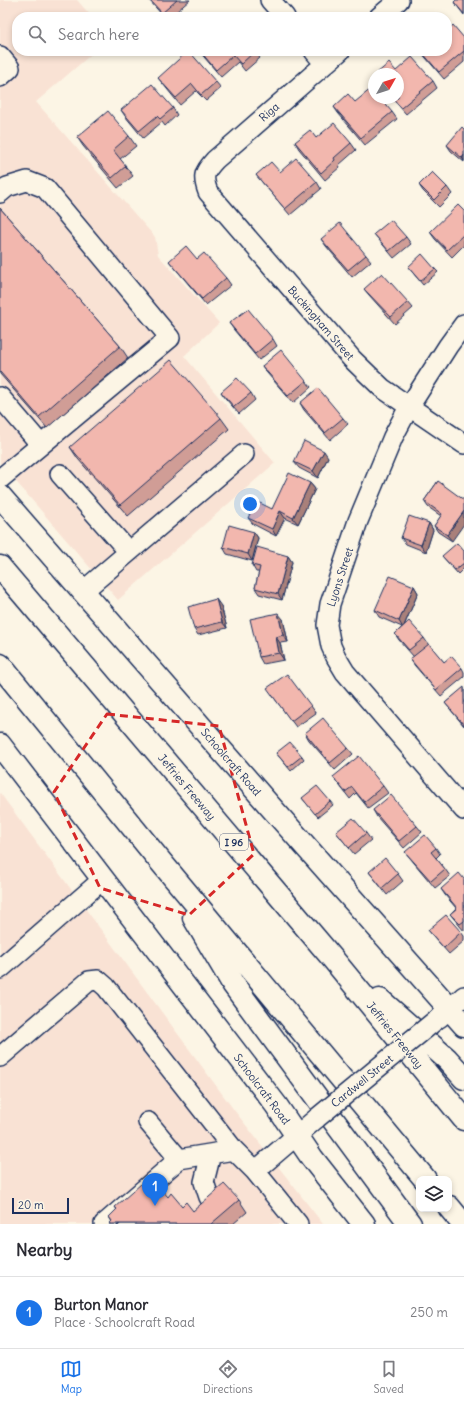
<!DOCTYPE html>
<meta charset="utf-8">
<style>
:root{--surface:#fff;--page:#f2f2f3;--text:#2b2b33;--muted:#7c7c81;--line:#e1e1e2;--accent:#1a73e8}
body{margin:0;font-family:Delius,sans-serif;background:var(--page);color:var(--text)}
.controls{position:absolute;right:12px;bottom:12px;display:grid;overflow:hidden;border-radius:8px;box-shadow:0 2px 6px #0003}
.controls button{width:36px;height:36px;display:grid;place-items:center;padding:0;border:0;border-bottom:1px solid var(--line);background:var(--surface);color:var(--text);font:20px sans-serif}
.compass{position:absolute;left:368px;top:68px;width:36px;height:36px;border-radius:50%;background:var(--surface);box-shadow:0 2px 6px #0003;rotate:51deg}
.scale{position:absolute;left:12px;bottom:10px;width:57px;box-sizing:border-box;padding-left:4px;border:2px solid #1b2f5e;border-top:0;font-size:11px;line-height:14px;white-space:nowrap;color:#1b2f5e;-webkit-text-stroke:3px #fcf5e5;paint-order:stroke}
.you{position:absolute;left:250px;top:504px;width:14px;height:14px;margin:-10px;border:3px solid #fff;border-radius:50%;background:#1a73e8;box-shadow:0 0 0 6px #1a73e833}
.badge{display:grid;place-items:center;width:26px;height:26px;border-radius:50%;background:var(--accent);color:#fff;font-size:13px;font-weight:700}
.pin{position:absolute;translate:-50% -33px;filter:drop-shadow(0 1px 2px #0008)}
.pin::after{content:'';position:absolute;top:21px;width:14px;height:12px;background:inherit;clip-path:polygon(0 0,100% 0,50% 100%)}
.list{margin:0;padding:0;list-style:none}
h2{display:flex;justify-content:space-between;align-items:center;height:52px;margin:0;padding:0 16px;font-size:17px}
h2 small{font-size:13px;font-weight:400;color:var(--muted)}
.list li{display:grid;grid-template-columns:26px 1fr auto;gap:12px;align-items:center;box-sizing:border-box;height:72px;padding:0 16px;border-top:1px solid var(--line)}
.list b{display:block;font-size:15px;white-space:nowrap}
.list p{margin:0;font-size:13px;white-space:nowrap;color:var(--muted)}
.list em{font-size:13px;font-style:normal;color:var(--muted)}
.icon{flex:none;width:22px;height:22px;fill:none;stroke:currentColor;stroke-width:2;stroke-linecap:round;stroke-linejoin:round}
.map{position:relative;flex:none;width:464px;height:1224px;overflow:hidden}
.search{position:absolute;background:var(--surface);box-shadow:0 2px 6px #0003;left:12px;right:12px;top:12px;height:44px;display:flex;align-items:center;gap:10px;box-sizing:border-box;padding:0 14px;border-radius:16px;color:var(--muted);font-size:15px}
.sheet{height:124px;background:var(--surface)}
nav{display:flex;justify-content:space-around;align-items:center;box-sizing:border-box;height:56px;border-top:1px solid var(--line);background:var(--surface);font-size:11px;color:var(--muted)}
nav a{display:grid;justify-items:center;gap:2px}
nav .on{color:var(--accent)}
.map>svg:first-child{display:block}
.built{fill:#f9e2d4}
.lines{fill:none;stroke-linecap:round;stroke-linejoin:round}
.minor-casing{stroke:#1b2f5e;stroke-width:22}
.major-casing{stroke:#1b2f5e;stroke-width:25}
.highway-casing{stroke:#1b2f5e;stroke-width:25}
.minor{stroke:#fcf5e5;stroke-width:19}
.major{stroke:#fcf5e5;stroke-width:22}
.highway{stroke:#fcf5e5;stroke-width:22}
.minor-bridge-casing{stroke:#1b2f5e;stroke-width:22;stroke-linecap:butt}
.minor-bridge{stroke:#fcf5e5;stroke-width:19}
.wall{fill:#d09d96;stroke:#1b2f5e}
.shaded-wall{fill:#a9807a;stroke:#1b2f5e}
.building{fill:#f2b7ae;stroke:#1b2f5e}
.marked{fill:none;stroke:#d62828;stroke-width:3;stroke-dasharray:8 5;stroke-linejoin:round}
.labels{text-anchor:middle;stroke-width:3;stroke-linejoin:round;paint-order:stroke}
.shield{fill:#fcf5e5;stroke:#5e6a86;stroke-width:1}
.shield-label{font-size:10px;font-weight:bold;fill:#1b2f5e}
.street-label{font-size:11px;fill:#1b2f5e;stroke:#fcf5e5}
</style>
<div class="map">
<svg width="464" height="1224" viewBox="0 0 464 1224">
<rect width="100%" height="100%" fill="#fcf5e5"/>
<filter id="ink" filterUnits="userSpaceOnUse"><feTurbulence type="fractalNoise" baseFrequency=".025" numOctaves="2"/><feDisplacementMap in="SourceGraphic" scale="8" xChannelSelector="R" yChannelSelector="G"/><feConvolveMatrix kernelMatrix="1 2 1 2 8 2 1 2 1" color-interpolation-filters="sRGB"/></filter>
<g filter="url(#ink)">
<path class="built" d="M0 0H77L92 17H17V51H95L36 102 155 237 158 255 219 323 184 356 275 463 118 600 0 463Z
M0 793 234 1110 323 1224H0Z"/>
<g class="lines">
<g class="minor-casing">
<path id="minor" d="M270 0 285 17
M379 17 399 0
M314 51 325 64
M340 51 215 160C204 172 202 176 208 192L352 359 382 388 464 444
M0 56 10 68 0 77
M0 193 7 187 27 181 45 188 170 338 0 479
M464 324 448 346 409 407 393 437 358 521 330 604 327 625 331 646 336 657 345 672 464 810
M0 397 41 445
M60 474 129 552
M82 592 244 454
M0 969 102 880
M439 1018 464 996
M0 1057 89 981 98 980 106 987 234 1150 255 1171 317 1118
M148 1122 179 1159
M211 1154 204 1182 209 1197 218 1208
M255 1171 298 1224
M104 1224 179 1159 234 1150"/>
</g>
<g class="major-casing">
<path id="major" d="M0 496 269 805 464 1025
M0 745 276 1105 312 1158 364 1224"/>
</g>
<g class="highway-casing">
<path id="highway" d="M0 567 333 959 464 1119
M0 665 161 862 425 1179
M194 918 233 984 410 1224
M380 1000 447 1059 464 1078
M449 1207 463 1224"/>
</g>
<use href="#minor" class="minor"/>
<use href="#major" class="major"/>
<use href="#highway" class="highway"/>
<g class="minor-bridge-casing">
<path id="minor-bridge" d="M317 1118 436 1020"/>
</g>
<use href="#minor-bridge" class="minor-bridge"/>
</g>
<path class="wall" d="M149 0H190L170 17H164Z
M464 0V15L454 2Z
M464 38V62L444 79 420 51H447Z
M199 51H255L260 58 245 71 238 62 221 77Z
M158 78 216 82 221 88 206 101 196 91 180 105 163 84Z
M433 81 437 88 406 114 392 98H398Z
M355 102 392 112 397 119 365 145 338 113 334 107Z
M173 108 177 115 165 126 162 122 143 138 125 116 121 110Z
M464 129V162L451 151 447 145Z
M129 136 136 146 120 159 133 176 118 188 83 146 77 137Z
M316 138 351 143 356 150 339 165 340 167 325 180 299 149 295 142Z
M280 172 317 182 321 189 290 215 261 181 256 175Z
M419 185 447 187 452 194 439 207 423 191Z
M0 208 120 346 128 358 47 428 0 374Z
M464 211V245L452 257 435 239 430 232Z
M374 234 406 237 411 244 394 258Z
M321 239 366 255 371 261 352 277 326 246Z
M197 259 226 278 231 285 206 305 174 267 169 261Z
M408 267 435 269 438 272 423 285Z
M364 289 408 302 413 308 395 324 369 295Z
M229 323 273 339 277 346 259 360 234 330Z
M262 366 306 381 311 387 293 403 267 373Z
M221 392 251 393 255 400 239 414 226 399Z
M300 403 343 418 348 424 330 440 304 410Z
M221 418 229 429 128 516 78 459 70 447Z
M328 457 318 478 299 468 294 462Z
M438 481 452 541 438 532 434 526 441 516 428 507 424 501Z
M310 483 315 489 298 524 285 518 276 536 253 524 248 518 272 509Z
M429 523 433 530 426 552 406 544 401 538Z
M254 532 258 538 252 561 227 554 223 547Z
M464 551V568L458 574 442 556Z
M288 556 292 562 282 600 259 594 255 588 259 572H256L252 565Z
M414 586 418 593 404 626 424 638 428 644 444 662 462 668 464 672V677L441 696 415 666 410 659 414 657 399 640 395 634 402 627 379 617 375 610Z
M221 606 227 628 198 635 194 629Z
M283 619 288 642 280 643 284 660 263 664 259 657Z
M464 688V726L450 709 445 703Z
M272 695 311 706 316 713 296 727Z
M305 733 348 748 353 754 335 770 309 740Z
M276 753 302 756 304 759 291 771Z
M333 777 383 786 388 793 368 808 356 793 350 799Z
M302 798 330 801 333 805 318 817Z
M373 810 417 826 422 832 404 848 377 817Z
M336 832 366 833 371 840 354 854Z
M436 848 440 854 436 858 445 869 450 876 435 888 405 852Z
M369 872 398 874 403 881 387 895Z
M464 879V931L455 920 450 914 456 908 445 895 441 889Z
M428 930 461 932 464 936V941L449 954 433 936Z
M168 1197 182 1206 193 1211 239 1200 247 1212 233 1224H109L112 1222 109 1217 117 1210 115 1207Z"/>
<path class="shaded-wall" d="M464 155V161L462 158Z
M324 451 328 457 318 478 313 471Z
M310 483 315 489 298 524 293 518Z
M280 511 285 518 276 536 272 529Z
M464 511V524L452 541 447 535Z
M429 523 433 530 426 552 421 545Z
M254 532 258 538 252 561 248 554Z
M288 556 292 562 282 600 278 594Z
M414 586 418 593 403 628 399 621Z
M216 599 221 606 227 628 222 622Z
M278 613 283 619 288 642 283 635Z
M276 637 280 643 284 660 279 653Z"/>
<path class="building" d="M150 0H177L162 13Z
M456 0H464V14L454 2Z
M453 25 464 38V51L439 72 421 51H447V31Z
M188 51H189L216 82 201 95 192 84 176 98 158 78Z
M200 51H255L241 64 233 55 216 70Z
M412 57 433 81 401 108 393 98H398V74H376L389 63 396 71Z
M152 84 173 108 160 119 157 116 139 131 121 110Z
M372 88 374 91V98H380L392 112 361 138 334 107 348 94 355 102Z
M108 111 129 136 113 150 126 166 112 178 77 137Z
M334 123 351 143 334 158 335 160 321 173 295 142 310 130 316 138Z
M462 127 464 129V155L462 158 447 145Z
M296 158 317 182 285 209 256 175 271 162 280 172Z
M432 172 447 187 434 200 419 185Z
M458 205 464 211V234L447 250 430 232Z
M0 208 120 346 39 417 0 372Z
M391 220 406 237 389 251 374 234Z
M340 223 366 255 348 270 321 239Z
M186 246 197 259 204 253 226 278 202 299 169 261Z
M422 254 435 269 420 281 408 267Z
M382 273 408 302 391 317 364 289Z
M248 309 273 339 255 354 229 323Z
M281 350 306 381 288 396 262 366Z
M171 360 221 418 120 505 70 447Z
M237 378 251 393 234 407 221 392Z
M318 388 343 418 325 433 300 403Z
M304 441 324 451 313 471 294 462Z
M289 473 310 483 293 518 280 511 272 529 248 518 256 501 272 509Z
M438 481 464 500V511L447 535 434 526 442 514 424 501Z
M409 516 429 523 421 545 401 538Z
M229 525 254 532 248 554 223 547Z
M457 543 464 551V563L455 570 442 556Z
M257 547 288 556 278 594 255 588 260 567 252 565Z
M390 576 414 586 399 621 375 610Z
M216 599 222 622 194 629 188 607Z
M278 613 283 635 276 637 279 653 259 657 250 619Z
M409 621 424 638 409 650 395 634Z
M429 644 444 662 451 656 462 668 436 690 410 659Z
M287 674 311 706 291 721 267 688Z
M464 687V725L445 703Z
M323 718 348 748 330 763 305 733Z
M290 742 302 756 288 767 276 753Z
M359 756 383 786 364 802 352 787 345 792 333 777Z
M317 786 330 801 315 814 302 798Z
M391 795 417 826 399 841 373 810Z
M353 818 366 833 349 848 336 832Z
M425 835 436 848 431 852 445 869 431 881 405 852Z
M385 858 398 874 382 888 369 872Z
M459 873 464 879V921L460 924 450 914 457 908 441 889Z
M446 915 461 932 444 948 428 930Z
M150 1176 168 1197 171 1193 182 1206 186 1202 193 1211 224 1184 239 1200 211 1224H109L112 1221 109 1217 117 1209 115 1207Z"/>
</g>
<path class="marked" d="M107 714 219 726 254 854 189 915 100 888 54 792Z"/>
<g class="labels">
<rect class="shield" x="220" y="834" width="28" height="16" rx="3"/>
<g class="shield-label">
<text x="234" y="846">I 96</text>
</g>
<g class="street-label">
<text transform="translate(269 112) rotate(-41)" y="4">Riga</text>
<text transform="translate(321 323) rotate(49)" y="4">Buckingham Street</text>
<text transform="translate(340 577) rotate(-72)" y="4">Lyons Street</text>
<text transform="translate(231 762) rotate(49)" y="4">Schoolcraft Road</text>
<text transform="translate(187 787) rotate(50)" y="4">Jeffries Freeway</text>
<text transform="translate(395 1035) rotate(51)" y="4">Jeffries Freeway</text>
<text transform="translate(362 1081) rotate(-39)" y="4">Cardwell Street</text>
<text transform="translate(262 1089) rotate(53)" y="4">Schoolcraft Road</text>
</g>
</g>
</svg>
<div class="controls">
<button><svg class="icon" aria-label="layers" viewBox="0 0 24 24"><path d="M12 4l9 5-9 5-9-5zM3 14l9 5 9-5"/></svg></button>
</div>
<svg class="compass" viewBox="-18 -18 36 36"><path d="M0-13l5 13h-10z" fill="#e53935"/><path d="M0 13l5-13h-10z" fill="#7c7c81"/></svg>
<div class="scale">20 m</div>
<div class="you"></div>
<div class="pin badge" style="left:155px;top:1206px">1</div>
<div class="search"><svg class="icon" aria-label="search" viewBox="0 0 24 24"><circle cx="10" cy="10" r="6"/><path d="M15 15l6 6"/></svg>Search here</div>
</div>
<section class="sheet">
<h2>Nearby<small></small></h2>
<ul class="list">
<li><span class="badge">1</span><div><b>Burton Manor</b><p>Place · Schoolcraft Road</p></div><em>250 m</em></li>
</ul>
</section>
<nav>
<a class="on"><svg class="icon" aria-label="map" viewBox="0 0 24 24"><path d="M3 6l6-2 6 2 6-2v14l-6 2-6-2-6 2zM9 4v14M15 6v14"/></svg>Map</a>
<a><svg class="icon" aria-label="directions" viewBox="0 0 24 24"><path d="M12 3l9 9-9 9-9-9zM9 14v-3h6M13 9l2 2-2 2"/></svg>Directions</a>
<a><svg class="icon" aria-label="saved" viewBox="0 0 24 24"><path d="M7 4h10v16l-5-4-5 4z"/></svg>Saved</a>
</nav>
